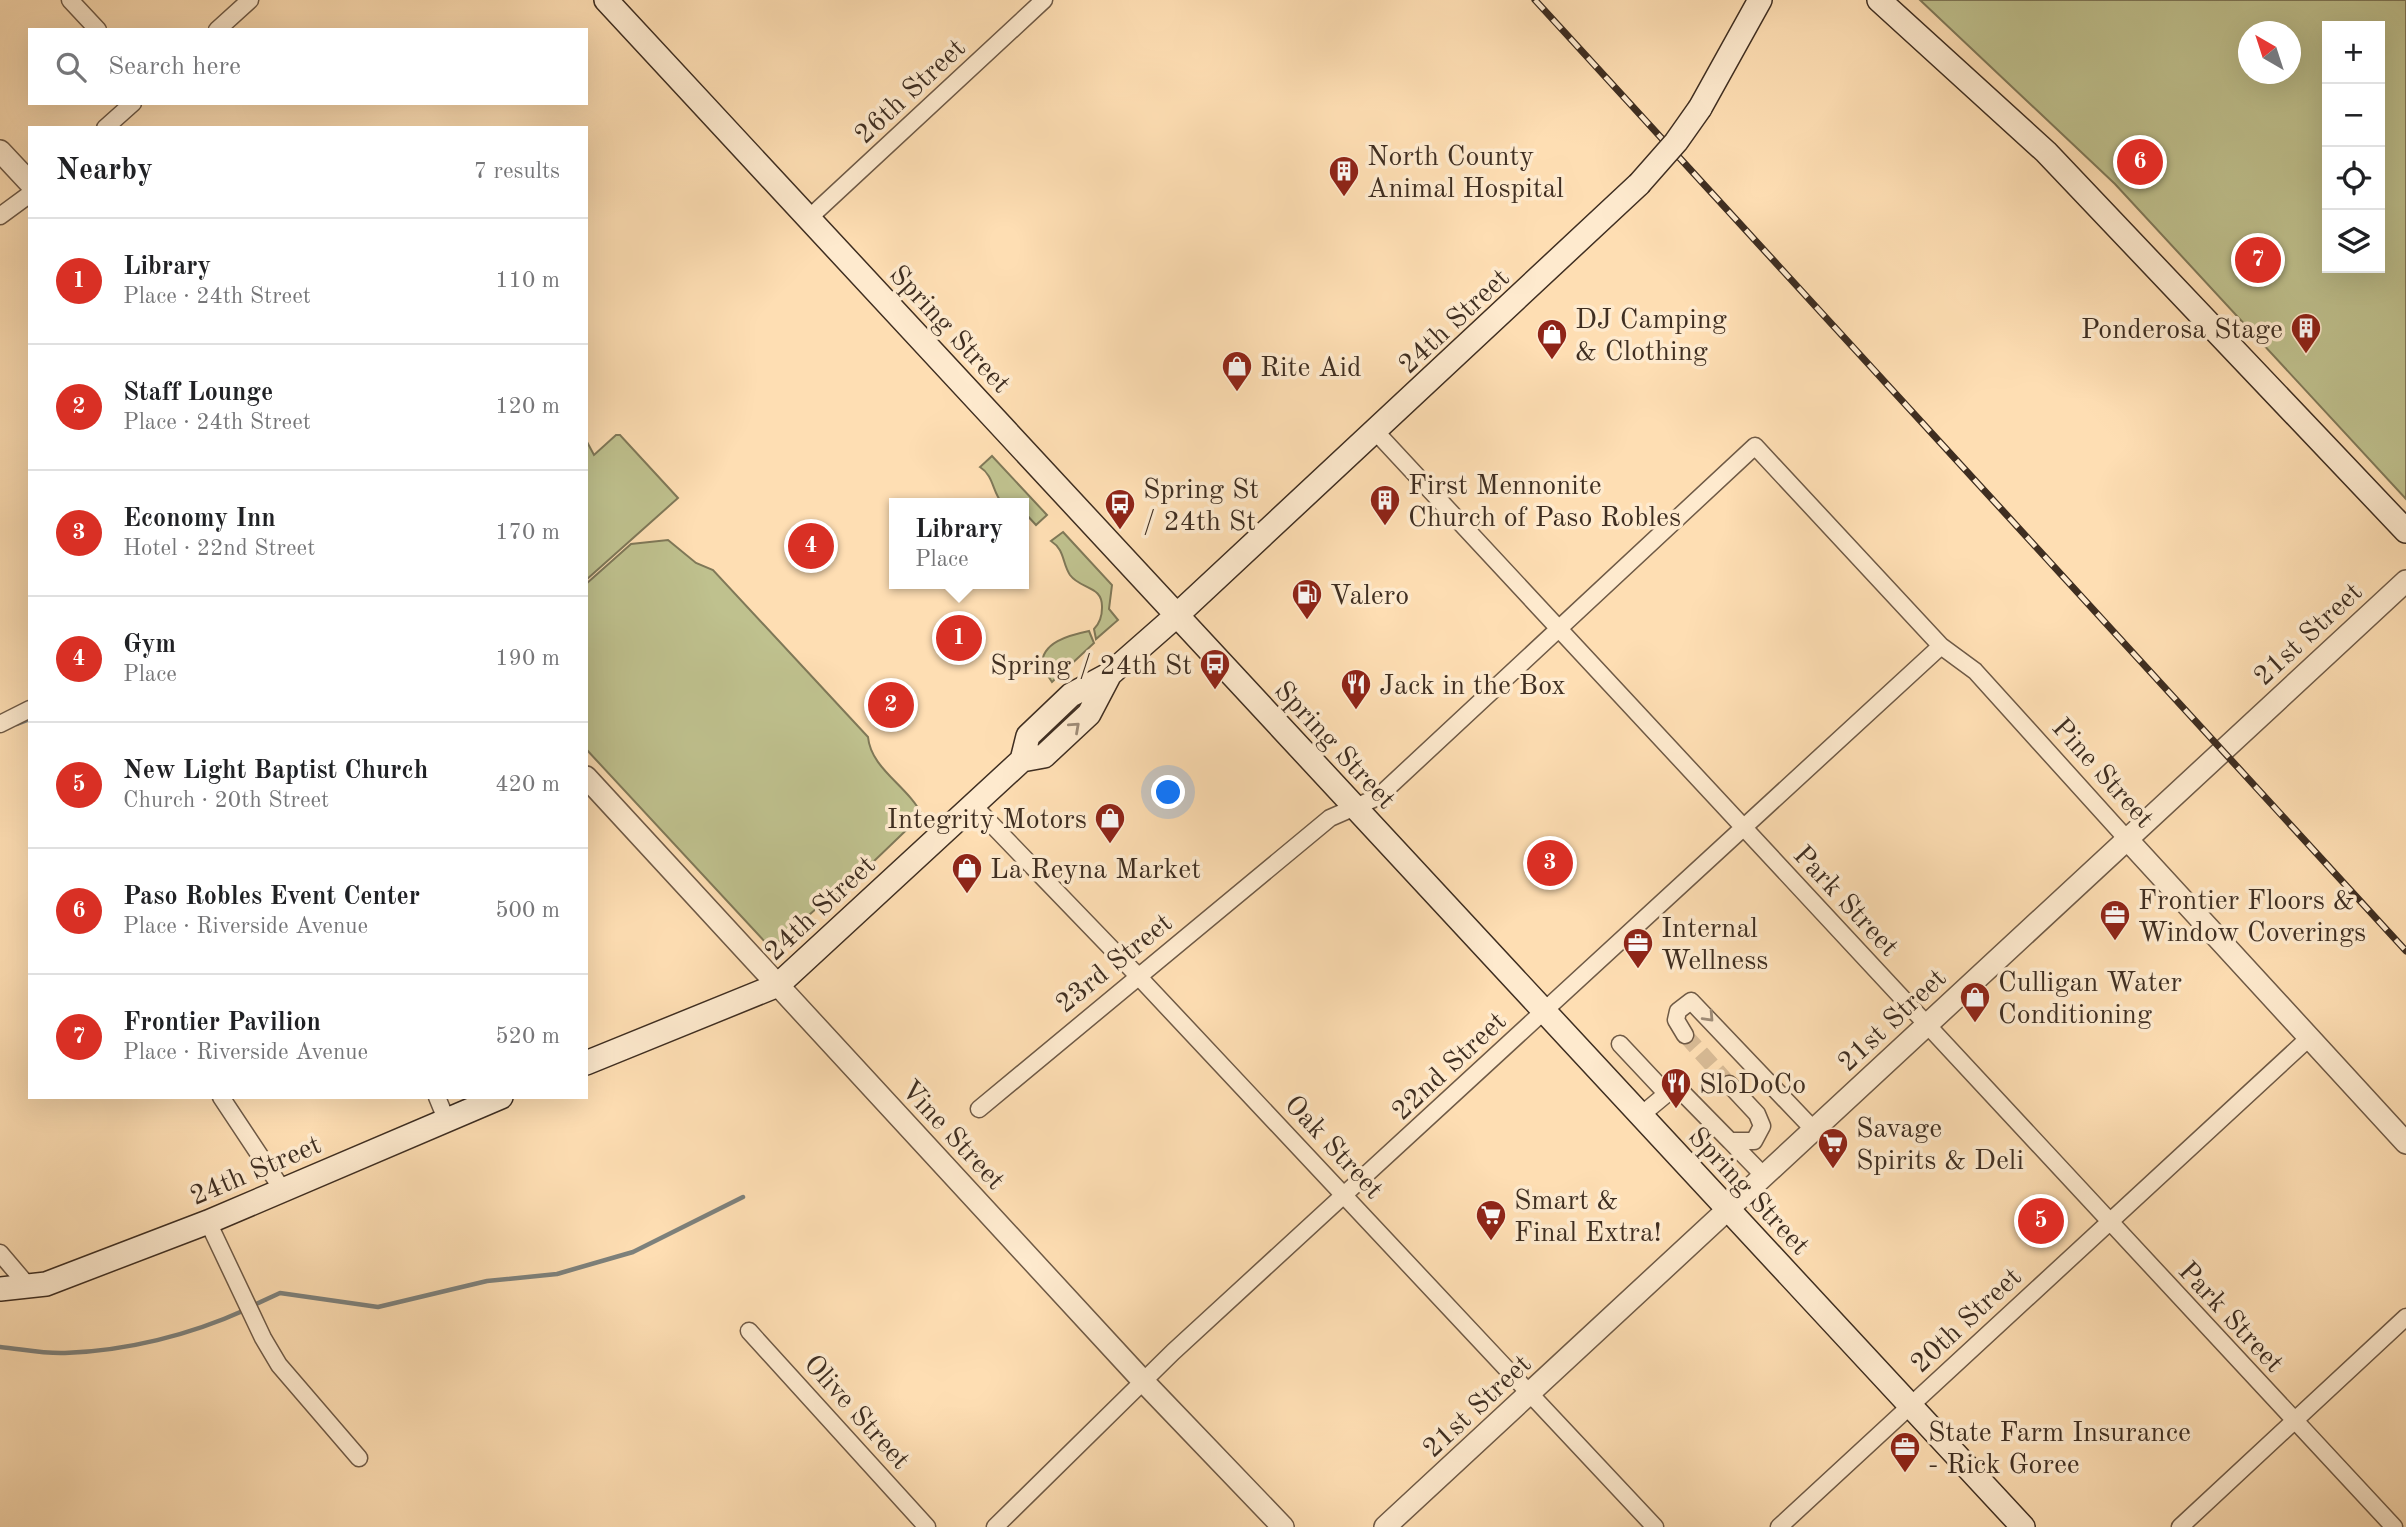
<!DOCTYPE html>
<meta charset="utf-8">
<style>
:root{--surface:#fff;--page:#f6f6f6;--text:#202124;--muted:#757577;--line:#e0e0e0;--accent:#d93025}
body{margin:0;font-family:"Old Standard TT",serif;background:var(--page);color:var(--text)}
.controls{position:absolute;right:21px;top:21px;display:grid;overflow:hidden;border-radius:0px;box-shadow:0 7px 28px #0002}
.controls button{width:63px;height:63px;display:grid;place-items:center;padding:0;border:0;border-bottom:2px solid var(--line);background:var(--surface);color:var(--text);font:35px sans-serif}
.compass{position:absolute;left:2238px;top:21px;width:63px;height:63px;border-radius:50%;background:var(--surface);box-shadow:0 7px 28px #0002;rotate:321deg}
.you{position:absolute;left:1169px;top:793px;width:24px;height:24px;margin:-18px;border:5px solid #fff;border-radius:50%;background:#1a73e8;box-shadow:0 0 0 10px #1a73e833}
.badge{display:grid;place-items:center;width:46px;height:46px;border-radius:50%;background:var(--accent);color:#fff;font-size:23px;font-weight:700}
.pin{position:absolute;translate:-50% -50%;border:4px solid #fff;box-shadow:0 2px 7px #0006}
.popup{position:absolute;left:889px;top:498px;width:140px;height:91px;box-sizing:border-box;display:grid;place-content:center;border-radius:0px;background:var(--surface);filter:drop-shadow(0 2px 5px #0005);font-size:23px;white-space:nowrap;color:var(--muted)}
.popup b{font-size:26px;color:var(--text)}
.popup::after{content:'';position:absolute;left:50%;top:100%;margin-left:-14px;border:14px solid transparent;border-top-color:var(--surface)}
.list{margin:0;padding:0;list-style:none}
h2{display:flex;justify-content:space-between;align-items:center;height:91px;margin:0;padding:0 28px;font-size:30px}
h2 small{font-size:23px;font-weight:400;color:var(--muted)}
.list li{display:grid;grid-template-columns:46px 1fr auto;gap:21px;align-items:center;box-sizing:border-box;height:126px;padding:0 28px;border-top:2px solid var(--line)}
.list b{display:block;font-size:26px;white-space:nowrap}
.list p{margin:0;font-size:23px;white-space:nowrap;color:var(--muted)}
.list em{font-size:23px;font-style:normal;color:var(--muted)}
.icon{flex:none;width:38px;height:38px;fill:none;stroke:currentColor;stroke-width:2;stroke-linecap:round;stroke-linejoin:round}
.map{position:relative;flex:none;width:2406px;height:1527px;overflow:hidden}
.search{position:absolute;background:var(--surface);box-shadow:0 7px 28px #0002;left:28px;top:28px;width:560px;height:77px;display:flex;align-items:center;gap:18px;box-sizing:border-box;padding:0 24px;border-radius:0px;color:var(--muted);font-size:26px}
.panel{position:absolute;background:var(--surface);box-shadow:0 7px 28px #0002;left:28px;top:126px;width:560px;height:973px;border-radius:0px}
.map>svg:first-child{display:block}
.green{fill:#bfc18e;stroke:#7f7858;stroke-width:2;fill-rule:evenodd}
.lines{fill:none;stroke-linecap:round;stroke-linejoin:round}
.stream{stroke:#7d817c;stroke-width:4.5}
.minor-tunnel{stroke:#d8bb96;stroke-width:16;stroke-dasharray:16 8;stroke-linecap:butt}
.minor-casing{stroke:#6f5a46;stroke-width:19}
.tertiary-casing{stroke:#6f5a46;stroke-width:24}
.secondary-casing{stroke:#3f2e21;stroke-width:26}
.minor{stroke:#feeace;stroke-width:16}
.tertiary{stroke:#feeace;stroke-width:21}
.secondary{stroke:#feeace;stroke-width:23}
.rail-casing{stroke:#3f2e21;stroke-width:7}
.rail{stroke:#feeace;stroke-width:4.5;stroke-dasharray:13;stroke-linecap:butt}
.secondary-bridge-casing{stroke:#3f2e21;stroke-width:26;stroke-linecap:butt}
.secondary-bridge{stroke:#feeace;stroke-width:23}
.oneway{stroke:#9e8c78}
.labels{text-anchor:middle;stroke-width:7;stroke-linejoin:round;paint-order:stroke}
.street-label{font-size:28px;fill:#3f2e21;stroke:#feeace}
.poi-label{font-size:28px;fill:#3f2e21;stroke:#feeace;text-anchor:start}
</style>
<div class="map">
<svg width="2406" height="1527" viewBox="0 0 2406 1527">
<rect width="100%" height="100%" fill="#fedeb3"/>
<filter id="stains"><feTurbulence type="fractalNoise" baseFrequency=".00286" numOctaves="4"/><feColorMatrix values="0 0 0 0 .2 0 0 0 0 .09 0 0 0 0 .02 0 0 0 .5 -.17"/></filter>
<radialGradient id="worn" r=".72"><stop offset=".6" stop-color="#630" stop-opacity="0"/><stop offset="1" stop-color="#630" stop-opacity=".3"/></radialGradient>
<path class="green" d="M1920 0H2406V499L2115 184ZM2327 26H2380V268H2327ZM2248 32H2290V74H2248Z
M616 435H620L678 498 586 580V440L594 455Z
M992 456 1047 515 1036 525 1024 512V503H1002C992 491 994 476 980 467Z
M1063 532 1112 585 1109 609 1118 620 1096 639 1094 629C1100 623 1102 616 1102 608 1103 585 1081 590 1070 575 1062 563 1065 550 1051 541Z
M668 540 696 563 713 570 868 737C871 769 908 786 922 815L844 890 828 898 780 941 766 943 586 749V584L631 544Z
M1089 631 1094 643 1052 682 1042 667C1040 642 1070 635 1089 631Z"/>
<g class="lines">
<path class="stream" d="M17 724 30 719
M252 1306 280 1293 378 1307 487 1281 557 1274 633 1252 743 1197
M0 1347C21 1349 44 1354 65 1353 126 1351 190 1335 245 1310"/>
<path class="minor-tunnel" d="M1685 1035 1729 1084"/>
<g class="minor-casing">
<path id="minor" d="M70 0 98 30
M217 30 250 0
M105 128 133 103
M0 216 30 194
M809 218 1044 0
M1376 432 2394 1527
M0 724 30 709
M973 805 1138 976 1655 1527
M1685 1035 1676 1020 1678 1011 1691 1001 1813 1129
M1620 1044 1666 1093
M221 1097 282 1189
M437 1097 446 1119
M979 1109 1330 818 1378 797 1755 446 1941 646 1975 671 2126 838
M1640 1116 1676 1086 1730 1141H1754L1762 1126 1757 1114 1729 1084
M1730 1141 1764 1176
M208 1222 263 1338 279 1365 359 1458
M0 1253 29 1287 25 1288
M749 1331 927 1527
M995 1527 1173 1352 1941 646
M1779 1527 2310 1037
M2180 1527 2406 1317"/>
</g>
<g class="tertiary-casing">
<path id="tertiary" d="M0 151 30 183
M586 777 1143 1381 1283 1527
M2126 838 2406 1143
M1385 1527 2406 581"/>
</g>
<g class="secondary-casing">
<path id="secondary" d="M606 0 2023 1527
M1879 0 2046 152 2406 531
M1700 108 1760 0
M1022 760 1028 736 1071 695 1110 674 1176 616 1639 184
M586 1063 778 985 1022 760 1044 756 1089 714 1110 674
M0 1289 46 1284 208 1222 501 1097"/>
</g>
<use href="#minor" class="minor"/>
<use href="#tertiary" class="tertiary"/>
<use href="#secondary" class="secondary"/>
<g class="rail-casing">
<path id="rail" d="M1535 0 2406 951"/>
</g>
<use href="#rail" class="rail"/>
<g class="secondary-bridge-casing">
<path id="secondary-bridge" d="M1639 184 1676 142 1700 108"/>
</g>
<use href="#secondary-bridge" class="secondary-bridge"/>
</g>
<defs><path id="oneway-chevron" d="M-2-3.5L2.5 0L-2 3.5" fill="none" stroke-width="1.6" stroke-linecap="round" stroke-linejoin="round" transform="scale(1.75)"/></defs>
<g class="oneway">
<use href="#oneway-chevron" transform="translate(1075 727) rotate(-42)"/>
<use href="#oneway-chevron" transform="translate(1709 1017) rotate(47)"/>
</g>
<defs>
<g id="building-pin" transform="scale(1.575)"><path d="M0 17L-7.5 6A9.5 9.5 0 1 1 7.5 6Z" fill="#8f2418" stroke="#feeace"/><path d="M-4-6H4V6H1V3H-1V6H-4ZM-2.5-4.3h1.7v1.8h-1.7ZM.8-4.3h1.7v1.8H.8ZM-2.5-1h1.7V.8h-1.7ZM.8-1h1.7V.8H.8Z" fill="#fff"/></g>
<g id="shop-pin" transform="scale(1.575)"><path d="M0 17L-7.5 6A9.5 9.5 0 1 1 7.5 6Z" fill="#8f2418" stroke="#feeace"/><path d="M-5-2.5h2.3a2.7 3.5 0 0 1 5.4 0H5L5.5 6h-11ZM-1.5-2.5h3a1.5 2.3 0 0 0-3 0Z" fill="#fff"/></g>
<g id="bus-pin" transform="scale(1.575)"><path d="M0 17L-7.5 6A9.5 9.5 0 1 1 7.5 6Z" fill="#8f2418" stroke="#feeace"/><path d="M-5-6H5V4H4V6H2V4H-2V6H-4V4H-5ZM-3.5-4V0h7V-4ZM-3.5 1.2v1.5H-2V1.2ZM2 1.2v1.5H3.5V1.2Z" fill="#fff"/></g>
<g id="fuel-pin" transform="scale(1.575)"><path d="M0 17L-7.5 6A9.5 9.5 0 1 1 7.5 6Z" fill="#8f2418" stroke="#feeace"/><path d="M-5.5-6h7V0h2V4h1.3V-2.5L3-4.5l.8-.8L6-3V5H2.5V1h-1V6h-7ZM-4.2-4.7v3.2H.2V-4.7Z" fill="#fff"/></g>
<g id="restaurant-pin" transform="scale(1.575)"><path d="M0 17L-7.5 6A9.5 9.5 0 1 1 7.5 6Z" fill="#8f2418" stroke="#feeace"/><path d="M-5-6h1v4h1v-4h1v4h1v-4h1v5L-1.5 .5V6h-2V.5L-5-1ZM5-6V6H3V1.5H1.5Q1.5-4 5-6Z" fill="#fff"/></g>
<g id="office-pin" transform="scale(1.575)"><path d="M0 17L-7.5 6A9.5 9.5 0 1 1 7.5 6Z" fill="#8f2418" stroke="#feeace"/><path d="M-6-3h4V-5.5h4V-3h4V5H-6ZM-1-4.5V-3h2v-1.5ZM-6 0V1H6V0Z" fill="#fff"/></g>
<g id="supermarket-pin" transform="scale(1.575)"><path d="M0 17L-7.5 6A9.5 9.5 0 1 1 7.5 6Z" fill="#8f2418" stroke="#feeace"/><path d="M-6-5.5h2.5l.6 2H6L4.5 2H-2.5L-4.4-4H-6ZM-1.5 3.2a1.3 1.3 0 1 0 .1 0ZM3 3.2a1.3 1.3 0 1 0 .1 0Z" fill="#fff"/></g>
</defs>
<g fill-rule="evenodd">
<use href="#building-pin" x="1344" y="171"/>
<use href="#building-pin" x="2306" y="328"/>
<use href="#shop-pin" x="1552" y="334"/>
<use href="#shop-pin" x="1237" y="366"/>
<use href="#building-pin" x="1385" y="500"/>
<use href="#bus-pin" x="1120" y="504"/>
<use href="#fuel-pin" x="1307" y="594"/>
<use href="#bus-pin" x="1215" y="664"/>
<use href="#restaurant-pin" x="1356" y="684"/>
<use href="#shop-pin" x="1110" y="818"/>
<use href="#shop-pin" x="967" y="868"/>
<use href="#office-pin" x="2115" y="915"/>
<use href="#office-pin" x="1638" y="943"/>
<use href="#shop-pin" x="1975" y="997"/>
<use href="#restaurant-pin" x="1676" y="1083"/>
<use href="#supermarket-pin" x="1833" y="1143"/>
<use href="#supermarket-pin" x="1491" y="1215"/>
<use href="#office-pin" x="1905" y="1447"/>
</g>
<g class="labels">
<g class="street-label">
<text transform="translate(909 90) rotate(-43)" y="10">26th Street</text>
<text transform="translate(1453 320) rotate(-43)" y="10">24th Street</text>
<text transform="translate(951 328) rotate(47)" y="10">Spring Street</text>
<text transform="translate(2307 633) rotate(-43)" y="10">21st Street</text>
<text transform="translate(1336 744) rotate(47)" y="10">Spring Street</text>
<text transform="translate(2104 772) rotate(48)" y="10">Pine Street</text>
<text transform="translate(1847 900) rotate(47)" y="10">Park Street</text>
<text transform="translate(819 907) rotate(-43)" y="10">24th Street</text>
<text transform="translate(1113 962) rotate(-39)" y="10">23rd Street</text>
<text transform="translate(1891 1019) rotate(-43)" y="10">21st Street</text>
<text transform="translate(1448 1065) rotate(-43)" y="10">22nd Street</text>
<text transform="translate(954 1134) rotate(47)" y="10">Vine Street</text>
<text transform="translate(1335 1146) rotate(47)" y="10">Oak Street</text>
<text transform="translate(255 1169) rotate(-23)" y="10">24th Street</text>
<text transform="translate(1750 1190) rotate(47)" y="10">Spring Street</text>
<text transform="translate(2232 1316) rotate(47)" y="10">Park Street</text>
<text transform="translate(1965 1319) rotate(-43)" y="10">20th Street</text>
<text transform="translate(1476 1405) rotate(-43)" y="10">21st Street</text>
<text transform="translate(858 1411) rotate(48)" y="10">Olive Street</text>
</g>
<g class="poi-label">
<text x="1367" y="165">North County<tspan x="1367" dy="32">Animal Hospital</tspan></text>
<text x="1575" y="328">DJ Camping<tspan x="1575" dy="32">&amp; Clothing</tspan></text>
<text x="2283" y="338" text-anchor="end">Ponderosa Stage</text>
<text x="1260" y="376">Rite Aid</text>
<text x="1408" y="494">First Mennonite<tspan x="1408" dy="32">Church of Paso Robles</tspan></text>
<text x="1143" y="498">Spring St<tspan x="1143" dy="32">/ 24th St</tspan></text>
<text x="1330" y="604">Valero</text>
<text x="1192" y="674" text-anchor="end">Spring / 24th St</text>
<text x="1379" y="694">Jack in the Box</text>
<text x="1087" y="828" text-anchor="end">Integrity Motors</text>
<text x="990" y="878">La Reyna Market</text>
<text x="2138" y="909">Frontier Floors &amp;<tspan x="2138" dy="32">Window Coverings</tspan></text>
<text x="1661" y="937">Internal<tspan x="1661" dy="32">Wellness</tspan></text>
<text x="1998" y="991">Culligan Water<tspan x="1998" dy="32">Conditioning</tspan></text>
<text x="1699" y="1093">SloDoCo</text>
<text x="1856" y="1137">Savage<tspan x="1856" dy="32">Spirits &amp; Deli</tspan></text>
<text x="1514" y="1209">Smart &amp;<tspan x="1514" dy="32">Final Extra!</tspan></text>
<text x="1928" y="1441">State Farm Insurance<tspan x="1928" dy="32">- Rick Goree</tspan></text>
</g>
</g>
<rect width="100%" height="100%" filter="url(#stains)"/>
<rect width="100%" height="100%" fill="url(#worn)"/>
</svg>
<div class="controls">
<button>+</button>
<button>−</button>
<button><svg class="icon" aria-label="locate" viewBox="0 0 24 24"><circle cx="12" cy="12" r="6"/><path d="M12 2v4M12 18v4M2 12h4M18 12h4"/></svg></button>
<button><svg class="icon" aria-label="layers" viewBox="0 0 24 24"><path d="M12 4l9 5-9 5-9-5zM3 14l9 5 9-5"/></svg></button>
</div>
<svg class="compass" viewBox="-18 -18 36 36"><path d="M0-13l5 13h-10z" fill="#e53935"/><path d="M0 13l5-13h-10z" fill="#757577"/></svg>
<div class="you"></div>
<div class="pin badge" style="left:959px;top:638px">1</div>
<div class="popup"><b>Library</b>Place</div>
<div class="pin badge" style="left:891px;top:705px">2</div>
<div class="pin badge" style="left:1550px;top:863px">3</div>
<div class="pin badge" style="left:811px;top:546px">4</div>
<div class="pin badge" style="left:2041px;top:1221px">5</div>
<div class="pin badge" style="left:2140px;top:162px">6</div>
<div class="pin badge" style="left:2258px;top:260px">7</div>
<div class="search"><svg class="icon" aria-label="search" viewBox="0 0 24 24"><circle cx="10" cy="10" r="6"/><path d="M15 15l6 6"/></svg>Search here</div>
<section class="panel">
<h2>Nearby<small>7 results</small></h2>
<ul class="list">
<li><span class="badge">1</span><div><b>Library</b><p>Place · 24th Street</p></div><em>110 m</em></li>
<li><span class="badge">2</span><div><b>Staff Lounge</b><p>Place · 24th Street</p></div><em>120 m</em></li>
<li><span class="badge">3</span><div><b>Economy Inn</b><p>Hotel · 22nd Street</p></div><em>170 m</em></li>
<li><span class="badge">4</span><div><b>Gym</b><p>Place</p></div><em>190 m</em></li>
<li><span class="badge">5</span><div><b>New Light Baptist Church</b><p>Church · 20th Street</p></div><em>420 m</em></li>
<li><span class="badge">6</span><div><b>Paso Robles Event Center</b><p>Place · Riverside Avenue</p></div><em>500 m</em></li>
<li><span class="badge">7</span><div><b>Frontier Pavilion</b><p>Place · Riverside Avenue</p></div><em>520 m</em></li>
</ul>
</section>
</div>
